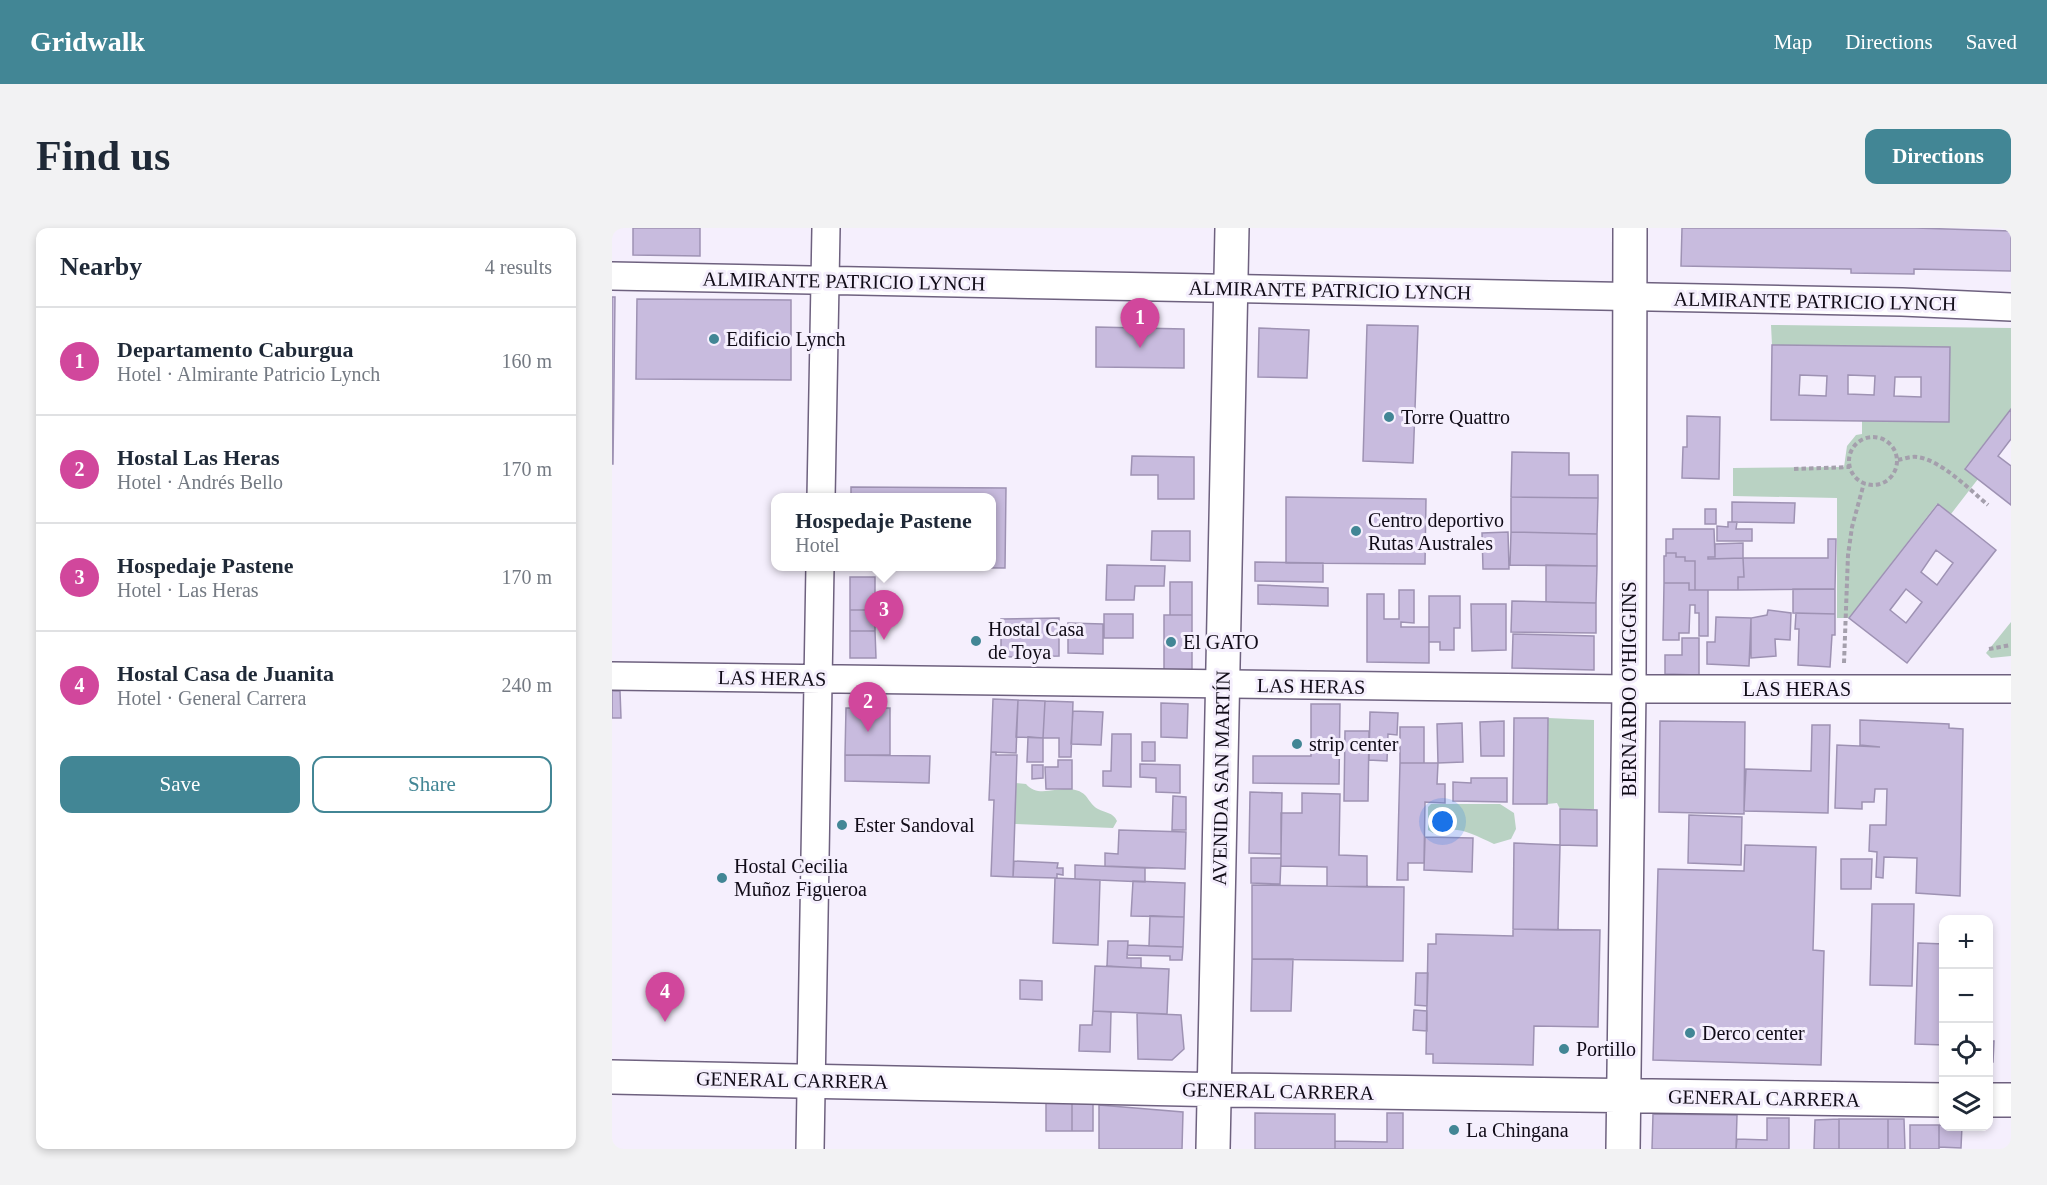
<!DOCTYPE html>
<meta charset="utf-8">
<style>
:root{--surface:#fff;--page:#f2f2f3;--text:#1f2937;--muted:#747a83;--line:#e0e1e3;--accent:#428695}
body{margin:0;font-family:"Times New Roman",serif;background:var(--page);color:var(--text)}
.controls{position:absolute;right:18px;bottom:18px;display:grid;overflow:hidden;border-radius:12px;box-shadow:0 3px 9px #0003}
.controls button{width:54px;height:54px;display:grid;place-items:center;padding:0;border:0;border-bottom:2px solid var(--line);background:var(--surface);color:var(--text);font:30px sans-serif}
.you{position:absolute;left:831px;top:594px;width:21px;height:21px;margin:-15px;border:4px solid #fff;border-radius:50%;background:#1a73e8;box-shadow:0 0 0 9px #1a73e833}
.badge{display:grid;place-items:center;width:39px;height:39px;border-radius:50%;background:var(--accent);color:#fff;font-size:20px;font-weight:700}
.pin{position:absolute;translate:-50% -50px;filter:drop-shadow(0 2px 3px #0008)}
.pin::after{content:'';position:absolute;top:32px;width:21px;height:18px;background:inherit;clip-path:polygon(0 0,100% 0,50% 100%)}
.popup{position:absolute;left:159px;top:265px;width:225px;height:78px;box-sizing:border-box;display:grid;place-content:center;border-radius:12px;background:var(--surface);filter:drop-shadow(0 2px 4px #0005);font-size:20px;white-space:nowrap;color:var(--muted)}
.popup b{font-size:22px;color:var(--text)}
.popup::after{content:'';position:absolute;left:50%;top:100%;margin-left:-12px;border:12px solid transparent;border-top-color:var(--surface)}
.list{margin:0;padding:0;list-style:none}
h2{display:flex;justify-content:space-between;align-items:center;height:78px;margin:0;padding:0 24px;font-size:26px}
h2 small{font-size:20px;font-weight:400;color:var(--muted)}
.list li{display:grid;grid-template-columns:39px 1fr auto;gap:18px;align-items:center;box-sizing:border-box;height:108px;padding:0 24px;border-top:2px solid var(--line)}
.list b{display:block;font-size:22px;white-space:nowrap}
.list p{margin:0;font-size:20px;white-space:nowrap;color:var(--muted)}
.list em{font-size:20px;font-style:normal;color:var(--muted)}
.actions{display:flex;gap:12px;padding:18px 24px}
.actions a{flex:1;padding:14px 0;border:2px solid var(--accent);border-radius:12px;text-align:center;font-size:21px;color:var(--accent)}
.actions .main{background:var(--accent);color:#fff}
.icon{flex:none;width:33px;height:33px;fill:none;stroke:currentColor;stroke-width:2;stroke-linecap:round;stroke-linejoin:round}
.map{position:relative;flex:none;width:1399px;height:921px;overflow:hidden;border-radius:12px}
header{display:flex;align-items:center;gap:36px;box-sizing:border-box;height:84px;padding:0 30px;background:var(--accent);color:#fff}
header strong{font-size:28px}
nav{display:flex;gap:33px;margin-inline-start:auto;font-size:21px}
.intro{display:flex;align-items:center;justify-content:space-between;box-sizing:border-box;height:144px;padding:0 36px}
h1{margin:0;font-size:42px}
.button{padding:15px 27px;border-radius:12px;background:var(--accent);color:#fff;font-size:21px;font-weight:700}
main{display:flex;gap:36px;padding:0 36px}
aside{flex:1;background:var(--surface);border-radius:12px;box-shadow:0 3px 9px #0003}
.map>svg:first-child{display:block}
.green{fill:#b9d2c3}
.building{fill:#c8bbde;stroke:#9e92b3;stroke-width:1.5;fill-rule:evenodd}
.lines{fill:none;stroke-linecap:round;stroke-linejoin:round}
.street-casing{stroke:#6e617f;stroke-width:30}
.secondary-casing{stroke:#6e617f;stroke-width:36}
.path{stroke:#a49fac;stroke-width:4;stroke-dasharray:4.5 3;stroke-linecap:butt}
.street{stroke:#fff;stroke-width:27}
.secondary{stroke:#fff;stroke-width:33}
.poi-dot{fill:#428695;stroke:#f5effd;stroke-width:2}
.labels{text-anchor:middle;stroke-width:6;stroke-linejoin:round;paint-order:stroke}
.street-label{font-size:20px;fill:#100b17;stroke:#f5effd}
.poi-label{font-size:20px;fill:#100b17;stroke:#f5effd;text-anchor:start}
</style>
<header>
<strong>Gridwalk</strong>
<nav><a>Map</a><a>Directions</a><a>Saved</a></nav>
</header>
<div class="intro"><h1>Find us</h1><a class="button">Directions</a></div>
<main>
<aside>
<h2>Nearby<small>4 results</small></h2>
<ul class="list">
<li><span class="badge" style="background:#d1479c">1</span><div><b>Departamento Caburgua</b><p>Hotel · Almirante Patricio Lynch</p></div><em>160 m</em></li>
<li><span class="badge" style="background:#d1479c">2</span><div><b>Hostal Las Heras</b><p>Hotel · Andrés Bello</p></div><em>170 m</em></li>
<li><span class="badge" style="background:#d1479c">3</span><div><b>Hospedaje Pastene</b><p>Hotel · Las Heras</p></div><em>170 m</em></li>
<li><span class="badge" style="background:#d1479c">4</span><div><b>Hostal Casa de Juanita</b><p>Hotel · General Carrera</p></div><em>240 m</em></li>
</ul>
<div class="actions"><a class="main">Save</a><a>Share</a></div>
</aside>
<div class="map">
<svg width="1399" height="921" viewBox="0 0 1399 921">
<rect width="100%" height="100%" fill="#f5effd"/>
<path class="green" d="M1159 97 1399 100V181L1353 240 1366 251 1339 286 1325 276 1237 390H1225V270L1121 268V240L1232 239 1235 218 1244 207 1250 206V193L1337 194V119L1160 117Z
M1399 394V428L1379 430 1374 425Z
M936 490 982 492V581H948L945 575 935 576Z
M404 555 414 556C426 570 443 559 459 561 478 564 474 574 486 581 493 585 501 584 505 593L501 600 403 596Z
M819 576H888L902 585 904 601 899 611 882 616C858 605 847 597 821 605L816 602V579Z"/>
<path class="building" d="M21 0H88V28L21 27Z
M1070 0H1303L1399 3V43L1302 41V46L1239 45V41L1069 38Z
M0 69H3L1 236H0Z
M25 71 179 72V152L24 151Z
M755 97 806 98 801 235 751 233Z
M484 99 572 101V140L484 139Z
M647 100 697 102 695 150 646 149Z
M1160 117 1338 119 1337 194 1159 192ZM1188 147 1215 148 1214 168 1187 167ZM1236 147 1263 148 1262 167 1236 166ZM1283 149H1309V169L1282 168Z
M1399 181V211L1386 228 1399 238V277L1353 241Z
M1075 188 1108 189 1107 251 1070 250 1071 219H1075Z
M900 224 957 225V247H986V270L899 269Z
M520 228 582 229V271H546V247H519Z
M239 259 394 260 393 340 239 339 380 338V270H239Z
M674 269 814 271 813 336 674 335Z
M899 269 986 270 985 306 899 304Z
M1120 274 1183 275 1182 295 1120 294Z
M1326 276 1384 322 1295 435 1237 390ZM1324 322 1341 335 1325 357 1309 344ZM1294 361 1310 374 1294 395 1278 382Z
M1093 281H1104V296H1093Z
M1116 294H1125L1124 301H1140V313H1105V298L1116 299Z
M1061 301H1102L1103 329H1096V331L1131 330 1132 349H1126V362H1083V333H1073V329H1064V325H1054V311H1061Z
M540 303H578V333L539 332Z
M896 304 897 341H871L870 305Z
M899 304 985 306V338L898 337Z
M1216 311H1224L1223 361 1126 362V349H1132L1131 330H1216Z
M1131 315V330L1096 331V329H1103V316Z
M1054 325H1064V329H1073V333H1083V362H1077V355H1052V328H1054Z
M643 334 711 335V354L643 353Z
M495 337 553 338 552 358H523L522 372H494Z
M934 337 985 338 984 375 934 374Z
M238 349H263V382H238Z
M558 354H580V387H558Z
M1052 355H1077V362H1096V408H1087V385H1083V377H1078L1077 405H1067V412H1051Z
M646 357 716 360V378L646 376Z
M1181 361H1223V386L1181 385Z
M787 362H802V395L789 394V399H817V435L755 434V366H772V391H787Z
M817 368H848V400H842V422H828V414H817Z
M900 373 984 375V405L899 404Z
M859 376H894V422L860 423Z
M238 382H263V403H238Z
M1156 382 1179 385 1178 412 1163 411 1164 428 1139 430V390L1155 387Z
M1184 385 1223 386V407H1220L1218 439 1186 437 1187 401H1183Z
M492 386H521V410H492Z
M552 387H580V444H552Z
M1104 389 1139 390 1137 438 1095 436V414H1103Z
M447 390V428L389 429V391Z
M456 395 491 396V426L456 425Z
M238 403H263L264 430H238Z
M901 406 982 408V442L900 440Z
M1070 410H1087V447L1053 446V427H1070Z
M0 463H8L9 490H0Z
M381 471 406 472 404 525 379 524Z
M406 472 433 473 431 510 404 509Z
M433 473 461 474 459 529H447V510H431Z
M549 475 576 476 575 510 549 509Z
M699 476H728L727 556 641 555V528H699Z
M234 480H278V527H233Z
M461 483 491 484 489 517 459 516Z
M758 484 786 485 785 507 776 506 775 533 757 532Z
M902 490H936L935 576H901Z
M1248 492 1337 496V500L1351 501 1348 668 1304 665 1305 630 1272 629 1271 650 1264 649 1265 624 1257 623 1258 597H1274L1275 561H1263L1262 574H1250V581L1223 580 1225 517 1268 519 1248 517Z
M892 493V528H869L868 494Z
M1048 493 1133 494 1132 586 1047 584Z
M850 495 851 534 826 535 825 496Z
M1200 497H1218L1216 585 1132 583 1134 541 1199 543Z
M788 499H812V535H788Z
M733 503H757L756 573H732Z
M500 506H519V559L491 558V543H499Z
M416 509 431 510V534H415Z
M530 514H543V533H530Z
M379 524H384V527H405L401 649 379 648 382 572H377Z
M233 527 318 528 317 555 233 553Z
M446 532H460V561H434L433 539H446Z
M788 535H826L825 556H833V575L813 574 812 635H796V652H785Z
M528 536 568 537V565L544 564V550L528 549Z
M420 537H431V550L420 551Z
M859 550H895V574L841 573V554L859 555Z
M638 564 670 565 669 626 637 625Z
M690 565 728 566 727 627 755 628V659L715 658V639L669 638V585H690Z
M561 568 574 569V602H560Z
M948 581 985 582V618L948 617Z
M1077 587 1130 589 1129 637 1076 635Z
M507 602 574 604 573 641 493 638V625L506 626Z
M813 609 861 610 860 644 812 642Z
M902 615 948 617 946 702 901 701Z
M1133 617 1204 619 1201 722 1212 723 1209 837 1041 832 1046 641 1132 643Z
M639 630H669L668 656 639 655Z
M1229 631H1260L1259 661H1229Z
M402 633 446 635 445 640H451V647L445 646V650L401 649Z
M463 637 533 640V654L463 651Z
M443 650 488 652 486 717 441 715Z
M521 653 573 655 572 689 519 688Z
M640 657 792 659 791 733 640 731Z
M1260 676H1302L1300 758 1258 757Z
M538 688 572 689 571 719 537 718Z
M901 701 988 702 986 799 922 798 921 837 821 835V826H814L816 716H824V706L901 708Z
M496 713H516L515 730H529V740L495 738Z
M1306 715 1332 716V817L1303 816Z
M516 717 571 719 570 732H558V728L515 727Z
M640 731H681L679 783H639Z
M483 738 557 741 555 786 481 783Z
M804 745H816L815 778 803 777Z
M408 752 430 753V772L408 771Z
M802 782 815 783V803L801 802Z
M481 783 499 784 498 824 467 823 468 797H480Z
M525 785 569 787 572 821 560 832 526 831Z
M1376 813H1382L1381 834H1376Z
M460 872H481V903H460Z
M434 875H460V903H434Z
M487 877 571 884 570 921H487Z
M643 885 723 886V921H643Z
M775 885H791V921H723V913L775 914Z
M1041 886 1125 887 1124 921H1040Z
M1155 890H1177V921H1124L1125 911 1155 912Z
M1227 891V921H1202L1203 892Z
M1227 891H1276V921H1227Z
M1276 891H1292L1293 921H1276Z
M1298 897H1327V921H1298Z
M1327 897 1350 898 1349 920 1327 919Z"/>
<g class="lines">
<g class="street-casing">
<path id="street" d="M0 48 1290 74 1399 79
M209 270 214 0
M0 448 1017 461H1399
M198 921 208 338"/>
</g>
<g class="secondary-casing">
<path id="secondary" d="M0 849 616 862 1332 872
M1376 872H1399
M601 921 620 0
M1011 921 1017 461 1018 0"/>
</g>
<path class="path" d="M1237 233a24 24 0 1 1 48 0a24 24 0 1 1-48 0Z
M1286 232C1292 231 1299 228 1305 229 1329 232 1357 261 1376 277
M1182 241 1238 239
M1377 421 1399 417
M1232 435 1236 327 1240 299 1252 255"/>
<use href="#street" class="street"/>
<use href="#secondary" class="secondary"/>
</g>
<g class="poi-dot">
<circle cx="102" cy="111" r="6"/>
<circle cx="777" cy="189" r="6"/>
<circle cx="744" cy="303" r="6"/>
<circle cx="364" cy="413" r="6"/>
<circle cx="559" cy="414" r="6"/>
<circle cx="685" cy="516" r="6"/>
<circle cx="230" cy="597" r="6"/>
<circle cx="110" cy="650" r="6"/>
<circle cx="1078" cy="805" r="6"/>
<circle cx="952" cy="821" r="6"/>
<circle cx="842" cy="902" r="6"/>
</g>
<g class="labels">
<g class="street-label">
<text transform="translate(232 53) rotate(1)" y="7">ALMIRANTE PATRICIO LYNCH</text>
<text transform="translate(718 62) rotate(1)" y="7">ALMIRANTE PATRICIO LYNCH</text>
<text transform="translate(1203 73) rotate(1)" y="7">ALMIRANTE PATRICIO LYNCH</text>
<text transform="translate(160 450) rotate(1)" y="7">LAS HERAS</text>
<text transform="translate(699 458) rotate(1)" y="7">LAS HERAS</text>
<text transform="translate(1017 461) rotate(-90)" y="7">BERNARDO O'HIGGINS</text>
<text x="1185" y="468">LAS HERAS</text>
<text transform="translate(609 550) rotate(-89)" y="7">AVENIDA SAN MARTÍN</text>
<text transform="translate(180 852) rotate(1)" y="7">GENERAL CARRERA</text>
<text transform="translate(666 863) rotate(1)" y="7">GENERAL CARRERA</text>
<text transform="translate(1152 870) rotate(1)" y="7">GENERAL CARRERA</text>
</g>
<g class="poi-label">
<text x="114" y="118">Edificio Lynch</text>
<text x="789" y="196">Torre Quattro</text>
<text x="756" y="299">Centro deportivo<tspan x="756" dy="23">Rutas Australes</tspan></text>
<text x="376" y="408">Hostal Casa<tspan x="376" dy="23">de Toya</tspan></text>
<text x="571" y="421">El GATO</text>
<text x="697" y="523">strip center</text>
<text x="242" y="604">Ester Sandoval</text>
<text x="122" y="645">Hostal Cecilia<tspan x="122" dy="23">Muñoz Figueroa</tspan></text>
<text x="1090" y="812">Derco center</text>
<text x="964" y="828">Portillo</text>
<text x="854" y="909">La Chingana</text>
</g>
</g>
</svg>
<div class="controls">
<button>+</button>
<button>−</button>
<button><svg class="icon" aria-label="locate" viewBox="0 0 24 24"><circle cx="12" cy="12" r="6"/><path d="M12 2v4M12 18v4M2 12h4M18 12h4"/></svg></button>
<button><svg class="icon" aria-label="layers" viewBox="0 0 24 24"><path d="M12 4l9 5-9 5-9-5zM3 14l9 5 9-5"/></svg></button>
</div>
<div class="you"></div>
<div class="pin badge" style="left:528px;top:120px;background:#d1479c">1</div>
<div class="pin badge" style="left:256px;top:504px;background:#d1479c">2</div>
<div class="pin badge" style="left:272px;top:412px;background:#d1479c">3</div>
<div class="popup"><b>Hospedaje Pastene</b>Hotel</div>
<div class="pin badge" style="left:53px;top:794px;background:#d1479c">4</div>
</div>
</main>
